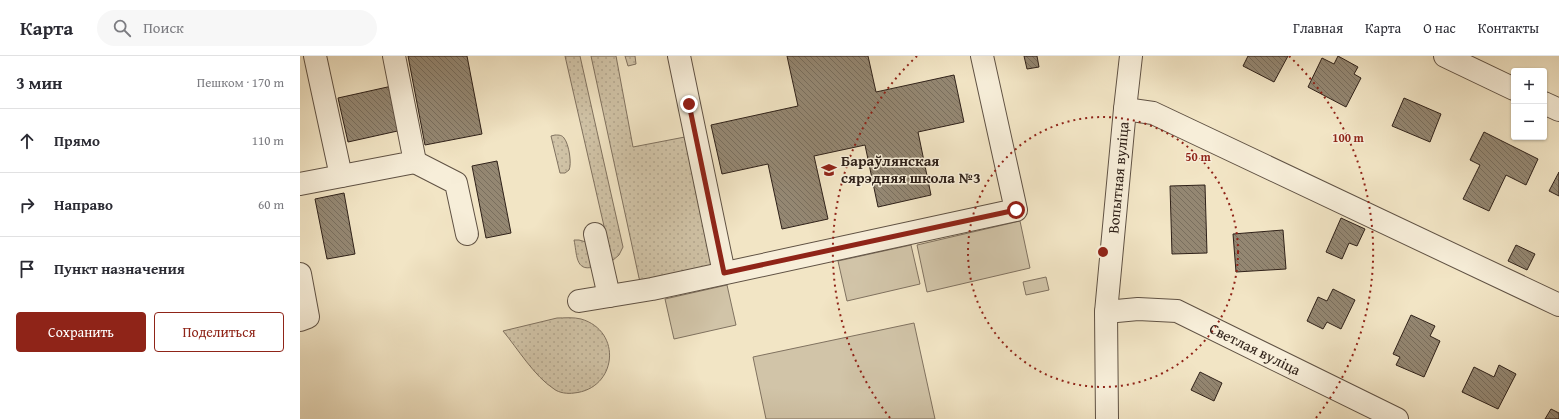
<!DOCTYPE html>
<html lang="ru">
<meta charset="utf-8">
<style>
:root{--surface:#fff;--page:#f7f7f7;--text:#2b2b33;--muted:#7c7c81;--line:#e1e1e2;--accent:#8f2418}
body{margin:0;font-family:"Gentium Book Plus",serif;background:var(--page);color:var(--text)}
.controls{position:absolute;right:12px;top:12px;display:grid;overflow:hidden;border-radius:4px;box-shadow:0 1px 3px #0004}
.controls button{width:36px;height:36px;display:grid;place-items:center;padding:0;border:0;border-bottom:1px solid var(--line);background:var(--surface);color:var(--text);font:20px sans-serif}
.stop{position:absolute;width:12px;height:12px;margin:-9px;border:3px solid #8f2418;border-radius:50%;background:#fff}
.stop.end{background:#8f2418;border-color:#fff;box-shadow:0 1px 4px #0008}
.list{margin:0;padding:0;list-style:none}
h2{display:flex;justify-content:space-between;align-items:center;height:52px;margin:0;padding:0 16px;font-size:17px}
h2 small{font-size:13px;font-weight:400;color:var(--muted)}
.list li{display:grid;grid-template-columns:26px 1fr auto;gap:12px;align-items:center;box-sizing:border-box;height:64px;padding:0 16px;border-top:1px solid var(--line)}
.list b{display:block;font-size:15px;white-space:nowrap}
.list em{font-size:13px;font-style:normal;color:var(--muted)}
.actions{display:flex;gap:8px;padding:12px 16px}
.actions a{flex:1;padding:9px 0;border:1px solid var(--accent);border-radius:4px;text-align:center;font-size:14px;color:var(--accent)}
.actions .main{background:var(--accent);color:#fff}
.icon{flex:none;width:22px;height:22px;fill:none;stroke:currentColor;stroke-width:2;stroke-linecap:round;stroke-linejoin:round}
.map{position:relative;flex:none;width:1259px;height:363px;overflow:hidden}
header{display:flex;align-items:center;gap:24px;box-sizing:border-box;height:56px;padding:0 20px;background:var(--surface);border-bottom:1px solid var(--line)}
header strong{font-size:19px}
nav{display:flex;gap:22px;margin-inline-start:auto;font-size:14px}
.search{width:280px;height:36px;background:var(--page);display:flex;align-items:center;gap:10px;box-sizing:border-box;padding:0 14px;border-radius:22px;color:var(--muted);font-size:15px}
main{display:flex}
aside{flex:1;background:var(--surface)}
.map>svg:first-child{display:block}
.grass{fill:url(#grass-dots);stroke:#807260}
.pitch{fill:#d1c4a8;stroke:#807260}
.building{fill:url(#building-back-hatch);stroke:#2f2119}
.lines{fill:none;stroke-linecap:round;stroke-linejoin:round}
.minor-casing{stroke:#605244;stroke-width:24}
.minor{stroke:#f7eed9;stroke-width:22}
.route{stroke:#8f2418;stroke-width:5}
.ring{fill:none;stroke:#8f2418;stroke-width:2;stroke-dasharray:2 4}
.labels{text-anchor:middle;stroke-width:3;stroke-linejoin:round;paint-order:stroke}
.poi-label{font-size:15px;font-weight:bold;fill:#2f2119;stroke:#f7eed9;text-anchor:start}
.street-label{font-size:15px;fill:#2f2119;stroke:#f7eed9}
.centre{fill:#8f2418;stroke:#f7eed9;stroke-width:2}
.ring-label{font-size:12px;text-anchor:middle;font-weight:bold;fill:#8f2418;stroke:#f7eed9;stroke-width:3;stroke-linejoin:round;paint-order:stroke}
</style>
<header>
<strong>Карта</strong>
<div class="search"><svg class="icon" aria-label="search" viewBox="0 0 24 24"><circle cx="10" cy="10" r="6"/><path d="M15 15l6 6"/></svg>Поиск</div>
<nav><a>Главная</a><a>Карта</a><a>О нас</a><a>Контакты</a></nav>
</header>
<main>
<aside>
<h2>3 мин<small>Пешком · 170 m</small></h2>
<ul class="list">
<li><svg class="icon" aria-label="ahead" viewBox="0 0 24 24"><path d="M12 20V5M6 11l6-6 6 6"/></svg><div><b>Прямо</b></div><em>110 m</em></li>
<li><svg class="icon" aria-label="right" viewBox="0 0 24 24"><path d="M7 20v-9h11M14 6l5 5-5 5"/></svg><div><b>Направо</b></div><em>60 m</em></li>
<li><svg class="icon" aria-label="arrive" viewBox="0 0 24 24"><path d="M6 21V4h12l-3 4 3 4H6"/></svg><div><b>Пункт назначения</b></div></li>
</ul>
<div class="actions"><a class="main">Сохранить</a><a>Поделиться</a></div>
</aside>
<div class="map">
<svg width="1259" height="363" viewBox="0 0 1259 363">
<defs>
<pattern id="grass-dots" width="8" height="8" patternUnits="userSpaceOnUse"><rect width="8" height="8" fill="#d1c4a8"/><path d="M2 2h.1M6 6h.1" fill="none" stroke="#b4a890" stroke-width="1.8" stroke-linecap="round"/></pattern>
<pattern id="building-back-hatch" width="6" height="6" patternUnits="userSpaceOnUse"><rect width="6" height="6" fill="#948772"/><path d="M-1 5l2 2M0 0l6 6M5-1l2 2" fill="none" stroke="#796e5d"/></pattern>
</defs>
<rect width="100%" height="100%" fill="#f2e5c5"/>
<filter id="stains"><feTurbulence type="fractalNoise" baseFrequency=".005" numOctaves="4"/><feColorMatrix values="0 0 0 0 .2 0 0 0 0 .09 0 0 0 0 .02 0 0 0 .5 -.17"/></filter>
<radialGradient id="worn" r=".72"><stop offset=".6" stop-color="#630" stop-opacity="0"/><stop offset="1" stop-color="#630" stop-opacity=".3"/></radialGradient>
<path class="grass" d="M265 0H280L323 191 319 199 312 205Z
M291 0H316L333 91 390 80 412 206 409 211 340 224 339 222Z
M325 0H335L336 8 328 10Z
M255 79C259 79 262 79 264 82 269 88 272 108 269 114L265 117H260L251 80Z
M274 184H279L286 186 293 211C275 216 277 197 274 184Z
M257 262C264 262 274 261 281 263 323 275 317 333 274 337 268 338 259 337 254 333 234 320 218 293 203 275Z"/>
<path class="pitch" d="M720 165 730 212 627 236 617 189Z
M611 189 620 228 547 245 538 205Z
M746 221 749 234 726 239 723 226Z
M427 229 436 269 374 283 365 243Z
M614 267 635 363H466L453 301Z"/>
<path class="building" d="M108 0H167L182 78 125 89Z
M487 0H568L576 36 654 19 664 66 618 76 631 139 578 151 565 89 514 100 528 163 482 173 468 108 422 118 411 69 498 50Z
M724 0H737L739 11 727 13Z
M948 0H988L974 26 943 10Z
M1038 0 1058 11 1054 18 1061 22 1046 51 1008 31 1022 2 1034 8Z
M92 30 102 74 48 86 38 42Z
M1104 42 1141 58 1130 86 1092 70Z
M1184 76 1238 103 1226 129 1206 119 1189 155 1163 143 1180 109 1170 104Z
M197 105 211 177 186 182 172 110Z
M1259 116V140L1249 135Z
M905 129 907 197 872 198 870 130Z
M44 137 55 198 27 203 15 143Z
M1041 162 1065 173 1057 190 1049 187 1042 203 1026 196Z
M983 174 986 213 936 216 933 178Z
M1216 189 1235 198 1227 214 1208 205Z
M1033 233 1055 244 1041 273 1027 266 1023 273 1007 265 1018 241 1027 245Z
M1111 259 1135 270 1130 280 1140 285 1124 321 1096 309 1100 301 1093 298Z
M1199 309 1216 318 1198 353 1162 336 1174 311 1194 321Z
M900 316 922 327 914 345 891 334Z
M1251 353 1259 357V363H1245Z"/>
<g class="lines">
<g class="minor-casing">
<g id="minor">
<path d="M15 0 41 120"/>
<path d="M379 0 424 217"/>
<path d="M1145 0 1214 33"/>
<path d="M1244 47 1259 54"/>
<path d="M825 53 853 57 1259 249"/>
<path d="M115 106 156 127 167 178"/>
<path d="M0 128 115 106 94 0"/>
<path d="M295 178 309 240"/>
<path d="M0 218 8 261 0 264"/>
<path d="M279 245 352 233 716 154 682 0"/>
<path id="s1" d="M806 256 838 253 877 255 1097 363"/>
<path id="s2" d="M807 363 806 256 825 53 831 0"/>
</g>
</g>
<use href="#minor" class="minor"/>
</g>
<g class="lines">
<path class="route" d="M389 48 424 217 716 154"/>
</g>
<g class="ring">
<circle cx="803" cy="196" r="135"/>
<path d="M590 362A270 270 0 0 1 617 0M989 0A270 270 0 0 1 1016 362"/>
</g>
<defs>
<g id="school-bare" transform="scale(1.2)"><path d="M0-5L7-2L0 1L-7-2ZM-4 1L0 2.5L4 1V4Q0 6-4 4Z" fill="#8f2418" stroke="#f7eed9" stroke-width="2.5" paint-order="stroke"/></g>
</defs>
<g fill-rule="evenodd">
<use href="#school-bare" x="529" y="114"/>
</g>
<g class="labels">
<g class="poi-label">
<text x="541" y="110">Бараўлянская<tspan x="541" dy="17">сярэдняя школа №3</tspan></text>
</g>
<g class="street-label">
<text dy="5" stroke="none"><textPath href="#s2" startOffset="242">Вопытная вуліца</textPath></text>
<text dy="5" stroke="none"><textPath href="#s1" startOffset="158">Светлая вуліца</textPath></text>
</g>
</g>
<circle cx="803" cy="196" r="6" class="centre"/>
<g class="ring-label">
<text x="1048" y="86">100 m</text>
<text x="898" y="105">50 m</text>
</g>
<rect width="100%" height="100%" filter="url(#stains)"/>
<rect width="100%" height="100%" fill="url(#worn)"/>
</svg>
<div class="controls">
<button>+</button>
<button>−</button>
</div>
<div class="stop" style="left:716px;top:154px"></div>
<div class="stop end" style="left:389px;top:48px"></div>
</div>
</main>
